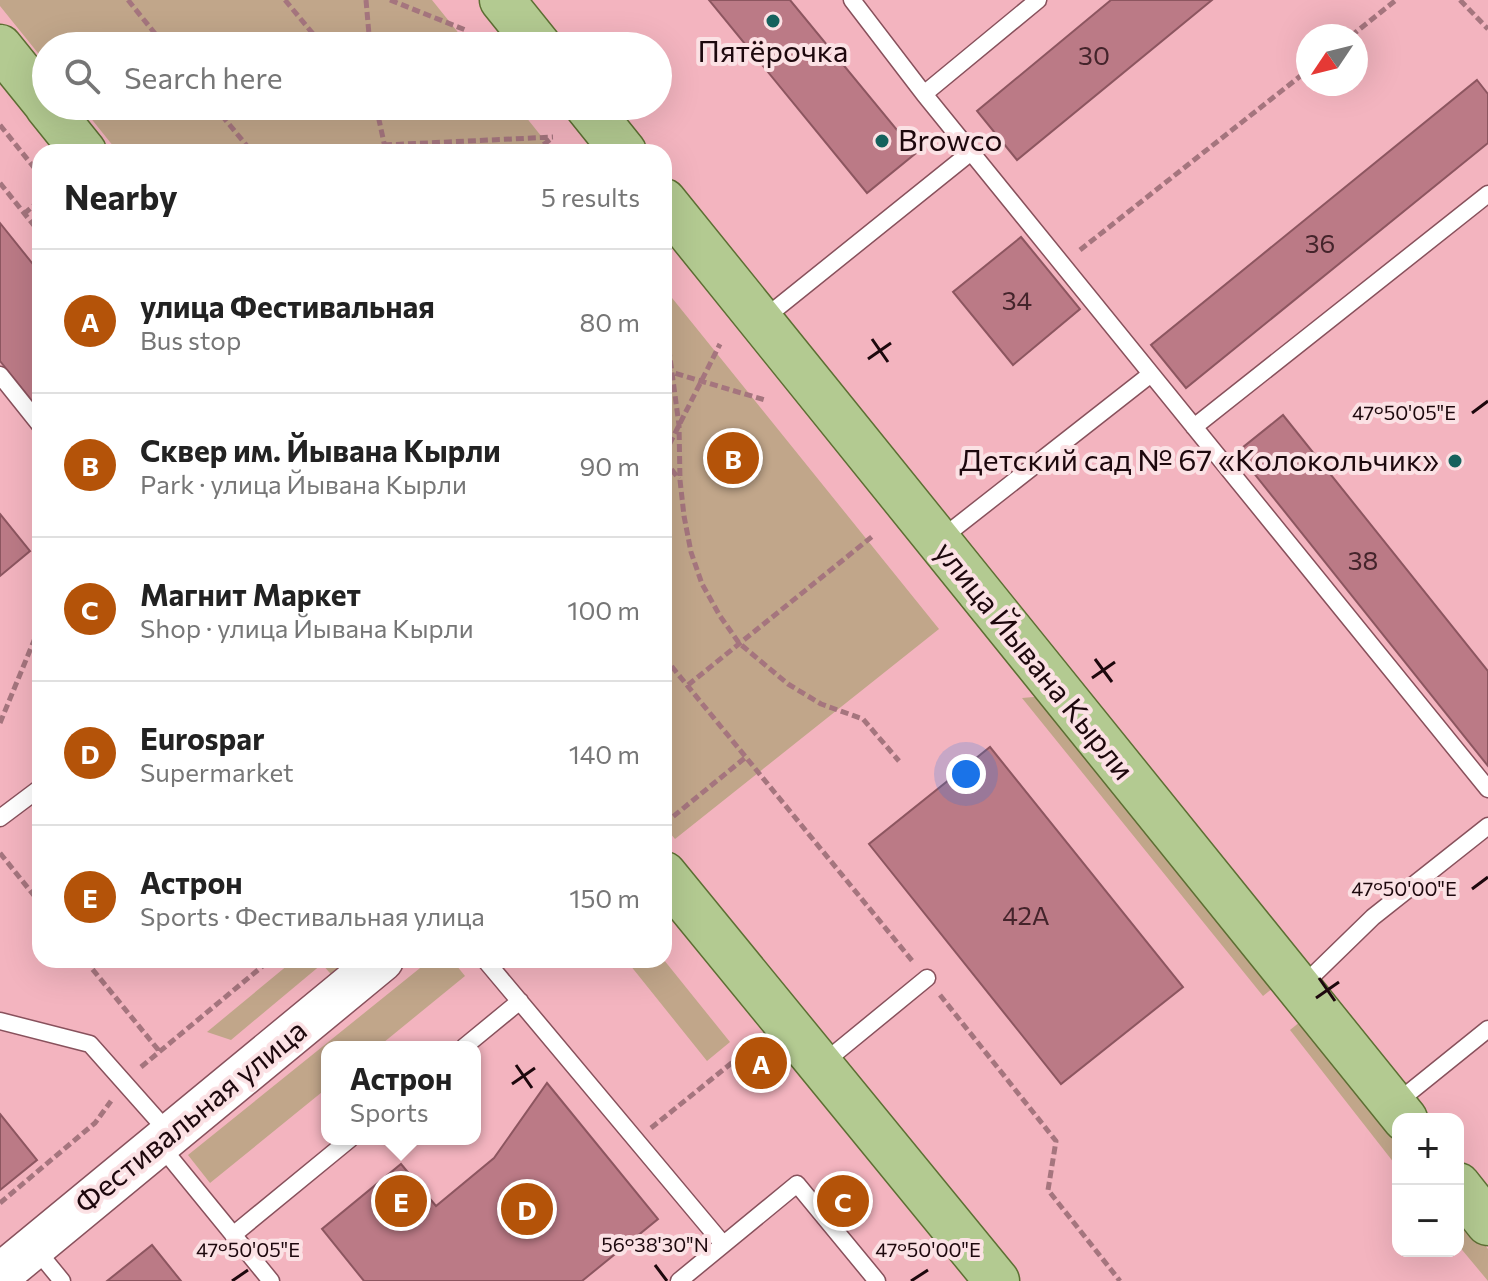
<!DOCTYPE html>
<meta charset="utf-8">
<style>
:root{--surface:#fff;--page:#f6f6f6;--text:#222;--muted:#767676;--line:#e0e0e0;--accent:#b45309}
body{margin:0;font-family:Commissioner,sans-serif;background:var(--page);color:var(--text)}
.controls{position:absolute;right:24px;bottom:24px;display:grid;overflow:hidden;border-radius:16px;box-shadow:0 8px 32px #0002}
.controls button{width:72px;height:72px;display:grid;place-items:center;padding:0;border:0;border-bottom:2px solid var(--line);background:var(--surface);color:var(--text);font:40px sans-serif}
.compass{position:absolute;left:1296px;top:24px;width:72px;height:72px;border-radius:50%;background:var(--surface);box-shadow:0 8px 32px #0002;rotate:235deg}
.you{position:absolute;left:966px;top:774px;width:28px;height:28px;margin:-20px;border:6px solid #fff;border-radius:50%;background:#1a73e8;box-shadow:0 0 0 12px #1a73e833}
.badge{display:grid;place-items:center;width:52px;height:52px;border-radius:50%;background:var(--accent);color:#fff;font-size:26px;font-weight:700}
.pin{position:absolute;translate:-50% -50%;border:4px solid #fff;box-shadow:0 2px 8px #0006}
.popup{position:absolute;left:321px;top:1041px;width:160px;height:104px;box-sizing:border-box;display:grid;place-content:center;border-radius:16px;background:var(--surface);filter:drop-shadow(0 2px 6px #0005);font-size:26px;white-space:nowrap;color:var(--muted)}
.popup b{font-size:30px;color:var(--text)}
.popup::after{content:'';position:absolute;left:50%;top:100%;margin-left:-16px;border:16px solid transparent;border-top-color:var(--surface)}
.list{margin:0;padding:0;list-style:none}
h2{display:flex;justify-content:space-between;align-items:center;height:104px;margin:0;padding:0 32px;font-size:34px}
h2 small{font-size:26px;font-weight:400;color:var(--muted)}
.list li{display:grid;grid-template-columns:52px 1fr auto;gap:24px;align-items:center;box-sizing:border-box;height:144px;padding:0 32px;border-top:2px solid var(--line)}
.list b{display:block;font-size:30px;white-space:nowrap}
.list p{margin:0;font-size:26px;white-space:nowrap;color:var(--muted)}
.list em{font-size:26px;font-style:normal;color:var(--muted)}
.icon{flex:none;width:44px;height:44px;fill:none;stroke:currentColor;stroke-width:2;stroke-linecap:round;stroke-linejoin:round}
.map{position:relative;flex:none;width:1488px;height:1281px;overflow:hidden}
.search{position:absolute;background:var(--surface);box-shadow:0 8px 32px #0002;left:32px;top:32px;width:640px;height:88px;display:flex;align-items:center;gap:20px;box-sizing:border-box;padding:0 28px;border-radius:44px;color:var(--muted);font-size:30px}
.panel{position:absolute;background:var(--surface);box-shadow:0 8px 32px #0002;left:32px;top:144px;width:640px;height:824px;border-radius:24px}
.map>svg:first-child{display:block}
.green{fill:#c1a68a}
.building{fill:#bb7a86;stroke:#8d5660;stroke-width:2}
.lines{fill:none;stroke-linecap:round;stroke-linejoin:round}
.service-casing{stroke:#88515c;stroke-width:19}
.tertiary-casing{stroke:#88515c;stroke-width:45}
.primary-casing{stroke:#5d6f33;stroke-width:47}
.path{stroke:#a5757e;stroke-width:5;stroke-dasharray:8 4;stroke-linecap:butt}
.service{stroke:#fff;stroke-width:16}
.tertiary{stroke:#fff;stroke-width:42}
.primary{stroke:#b3ca91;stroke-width:44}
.ticks{fill:none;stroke:#1d080d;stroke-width:3}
.poi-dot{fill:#15625d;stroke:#fbe1e4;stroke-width:3}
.labels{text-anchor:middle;stroke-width:8;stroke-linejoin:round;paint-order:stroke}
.number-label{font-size:26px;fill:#44242b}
.poi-label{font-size:30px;fill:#1d080d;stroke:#fbe1e4}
.street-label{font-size:30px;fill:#1d080d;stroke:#fbe1e4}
.ticks-label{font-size:20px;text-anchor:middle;fill:#1d080d;stroke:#fbe1e4;stroke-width:8;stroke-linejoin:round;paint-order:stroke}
</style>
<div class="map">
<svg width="1488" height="1281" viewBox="0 0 1488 1281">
<rect width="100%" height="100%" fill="#f3b4bf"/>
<path class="green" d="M0 0H432L469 46H46V63L0 6Z
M81 106H517L554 152H118Z
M664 288 939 629 675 839 664 826Z
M1045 696 1279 983 1263 996 1022 698Z
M294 960H360L336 980 322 964 231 1040 207 1032Z
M430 960H452L465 976 378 1047H327V1088L210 1183 188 1155Z
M626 960H664L730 1042 707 1061Z
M1306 1017 1398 1134V1168L1290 1030Z
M1458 1211 1488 1249V1281L1458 1245Z"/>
<path class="building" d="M709 0H790L916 153 867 193Z
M1111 0H1212L1017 160 977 111Z
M1477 80 1488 94V143L1186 388 1151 345Z
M0 223 40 273V411L0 361Z
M1021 237 1080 309 1013 365 953 292Z
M1283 415 1488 671V766L1237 452Z
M0 514 30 551 0 576Z
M990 747 1183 987 1061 1084 869 844Z
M547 1083 658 1219 582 1281H364L322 1229 401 1164 436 1206 494 1158Z
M0 1114 37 1160 0 1190Z
M839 1180 862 1209 846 1221 824 1192Z
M152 1245 181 1281H107Z"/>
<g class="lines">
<g class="service-casing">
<path id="service" d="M852 0 924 94 1488 789
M924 94 1038 0
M762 320 971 152
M0 375 40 425
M1194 427 1488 194
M938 541 1151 374
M0 818 40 788
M485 960 723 1244
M1300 988 1373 917 1488 826
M0 1021 90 1044 169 1133
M464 1047 520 1001
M822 1064 927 978
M1395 1104 1488 1029
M160 1145 271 1281
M233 1235 350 1139
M35 1248 62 1281
M679 1281 797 1184 877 1281"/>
</g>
<g class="tertiary-casing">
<path id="tertiary" d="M0 1275 382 960"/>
</g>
<g class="primary-casing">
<path id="primary" d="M502 0 539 46
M0 47 46 104
M47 106 84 152
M587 106 624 152
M664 201 1405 1119
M664 874 997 1281
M1458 1185 1488 1223"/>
</g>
<path class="path" d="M128 0 165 46
M285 0 323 46
M366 0 370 46
M390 0 468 31
M1460 0 1488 29
M1351 36 1396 0
M214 106 252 152
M376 106 386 152
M0 125 40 175
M384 145 553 137
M534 152 552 138
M0 183 40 233
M24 214 40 200
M1080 250 1308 70
M664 313 679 425 680 480 684 516 691 552 702 584 720 616 739 643 788 684 821 704 863 719 899 761
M664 370 765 400
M664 455 720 344
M664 460 679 479
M664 657 914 963
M688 685 874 535
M0 723 40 626
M664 824 746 757
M0 853 40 903
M85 960 160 1052
M940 995 1056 1141 1048 1190 1120 1281
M141 1067 270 960
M651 1128 744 1053
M0 1203 95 1123 111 1101"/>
<use href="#service" class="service"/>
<use href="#tertiary" class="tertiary"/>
<use href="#primary" class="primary"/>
</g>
<path class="ticks" d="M872 339 888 362M868 359 891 343M1472 413 1488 401M1095 659 1112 682M1092 678 1115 662M1472 889 1488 877M1319 978 1335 1001M1316 998 1339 982M516 1065 532 1088M512 1084 535 1068M655 1265 667 1281M232 1281 248 1270M911 1281 928 1270"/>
<g class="poi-dot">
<circle cx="773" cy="21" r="8"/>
<circle cx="882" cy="141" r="8"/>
<circle cx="1455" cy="461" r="8"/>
</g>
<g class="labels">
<g class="number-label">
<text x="1094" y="65">30</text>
<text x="1320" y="253">36</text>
<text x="1017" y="310">34</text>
<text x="1363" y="570">38</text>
<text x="1026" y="925">42А</text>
</g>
<g class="poi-label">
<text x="773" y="62">Пятёрочка</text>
<text x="898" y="151" text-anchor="start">Browco</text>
<text x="1439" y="471" text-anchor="end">Детский сад № 67 «Колокольчик»</text>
</g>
<g class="street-label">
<text transform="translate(1034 661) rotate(51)" y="10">улица Йывана Кырли</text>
<text transform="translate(191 1117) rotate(-39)" y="10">Фестивальная улица</text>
</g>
</g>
<g class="ticks-label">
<text x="1404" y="420">47°50'05"E</text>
<text x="1404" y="896">47°50'00"E</text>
<text x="655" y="1252">56°38'30"N</text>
<text x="248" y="1257">47°50'05"E</text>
<text x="928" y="1257">47°50'00"E</text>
</g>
</svg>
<div class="controls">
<button>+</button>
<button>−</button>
</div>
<svg class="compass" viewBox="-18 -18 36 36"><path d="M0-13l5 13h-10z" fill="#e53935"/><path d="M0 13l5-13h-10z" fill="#767676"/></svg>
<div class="you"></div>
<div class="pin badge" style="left:761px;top:1063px">A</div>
<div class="pin badge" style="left:733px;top:458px">B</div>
<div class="pin badge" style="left:843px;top:1201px">C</div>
<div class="pin badge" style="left:527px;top:1209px">D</div>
<div class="pin badge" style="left:401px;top:1201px">E</div>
<div class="popup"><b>Астрон</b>Sports</div>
<div class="search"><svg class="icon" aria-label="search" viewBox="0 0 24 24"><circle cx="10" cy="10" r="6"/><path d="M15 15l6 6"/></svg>Search here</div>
<section class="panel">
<h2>Nearby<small>5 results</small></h2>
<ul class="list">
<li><span class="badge">A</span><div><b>улица Фестивальная</b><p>Bus stop</p></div><em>80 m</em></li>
<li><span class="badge">B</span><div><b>Сквер им. Йывана Кырли</b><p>Park · улица Йывана Кырли</p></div><em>90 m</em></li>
<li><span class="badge">C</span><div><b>Магнит Маркет</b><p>Shop · улица Йывана Кырли</p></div><em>100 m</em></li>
<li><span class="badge">D</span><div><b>Eurospar</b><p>Supermarket</p></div><em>140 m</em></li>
<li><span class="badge">E</span><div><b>Астрон</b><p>Sports · Фестивальная улица</p></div><em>150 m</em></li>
</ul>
</section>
</div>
